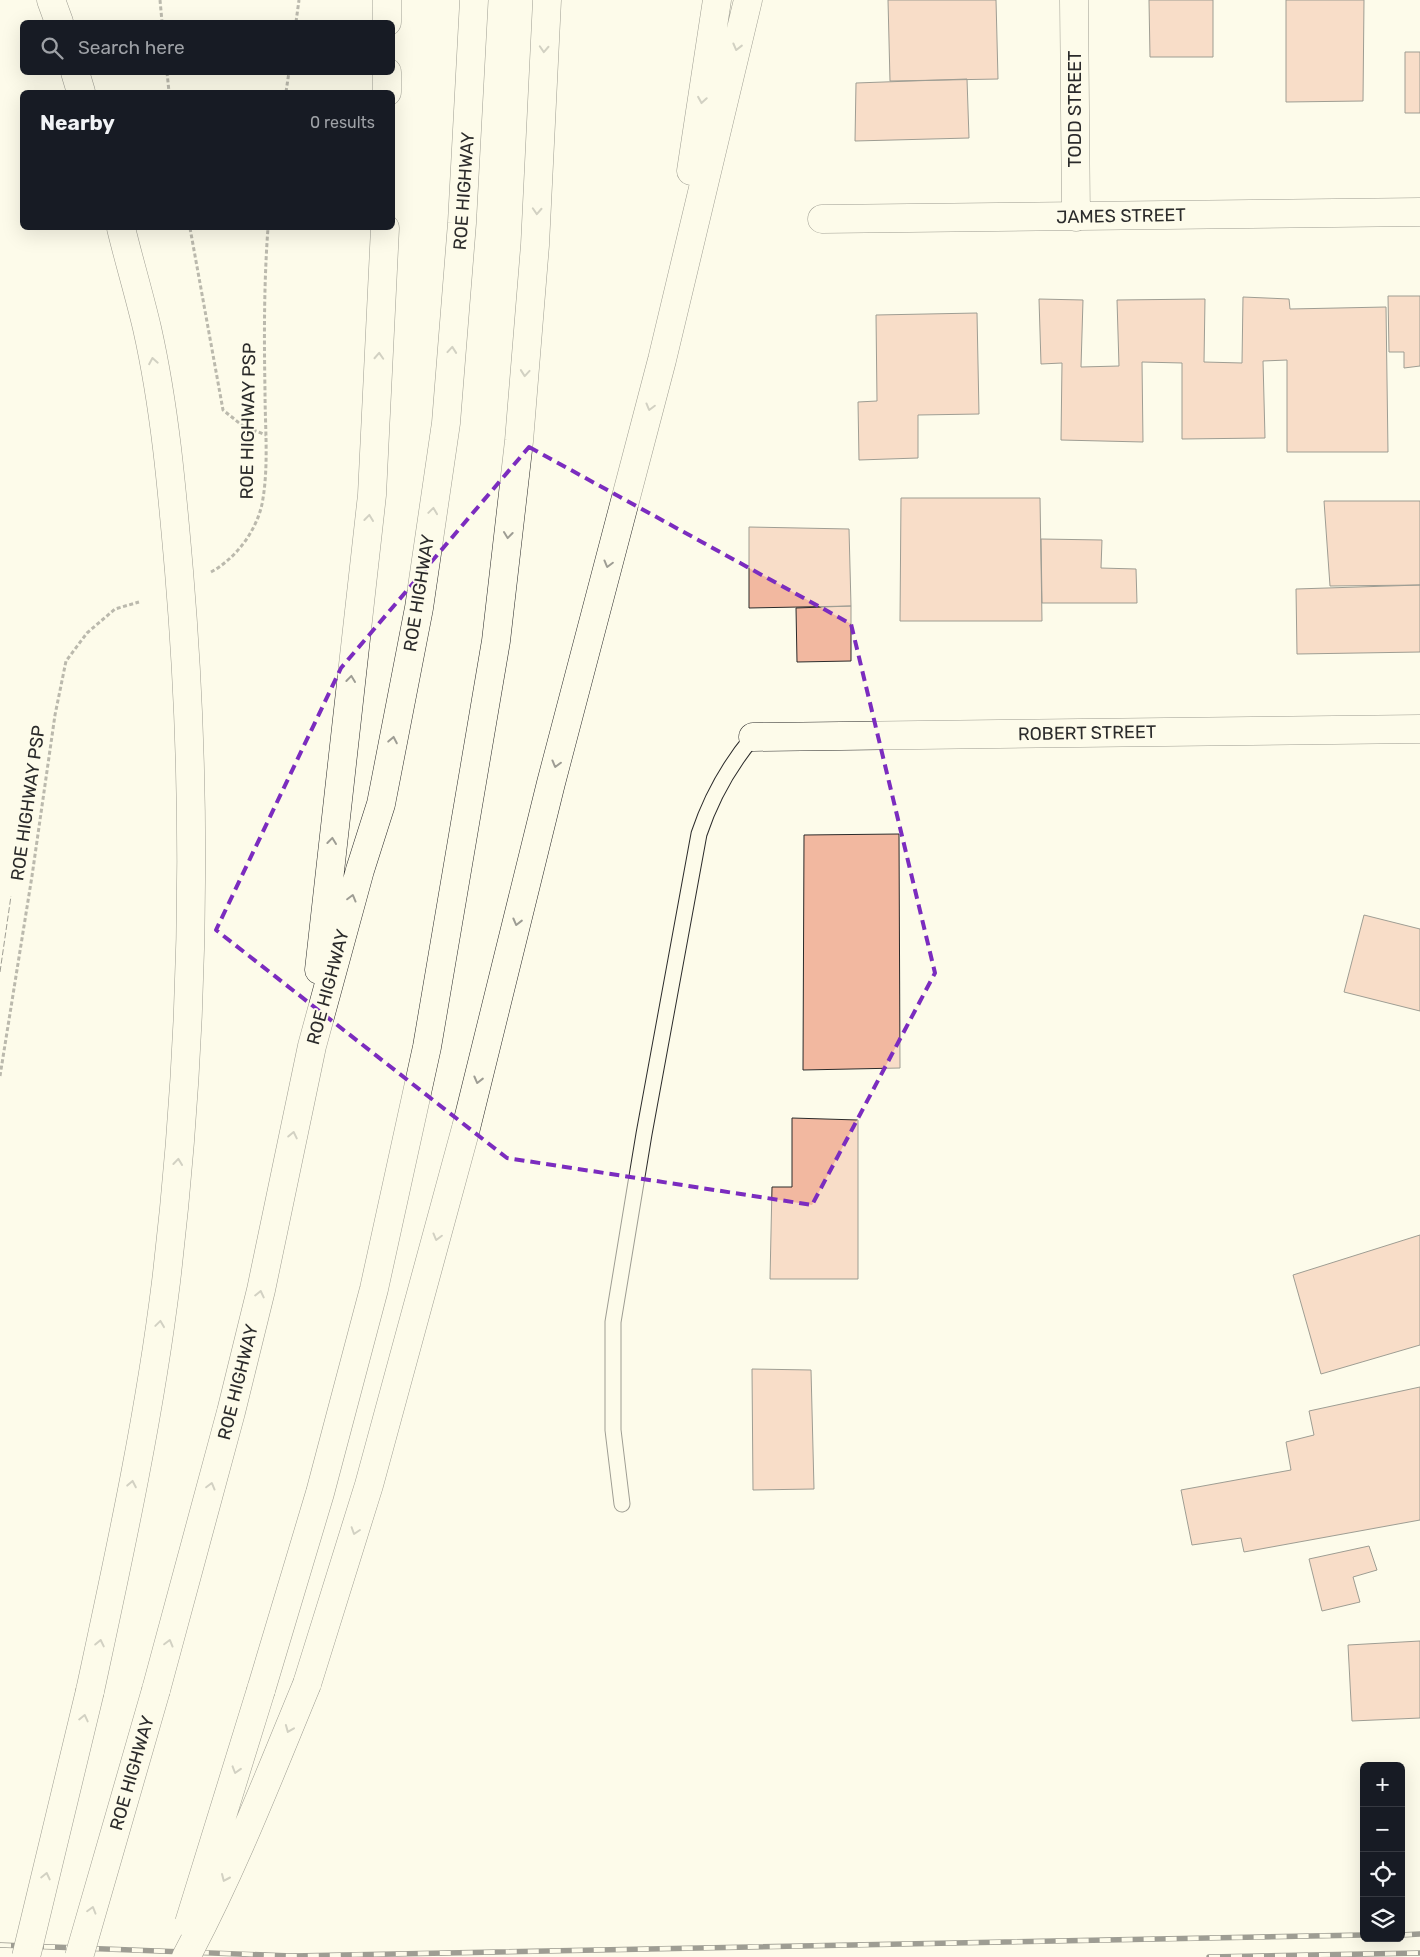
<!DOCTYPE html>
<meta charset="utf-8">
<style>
:root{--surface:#171b24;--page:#242831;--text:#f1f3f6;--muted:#9ea1a6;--line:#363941}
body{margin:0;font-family:Rubik,sans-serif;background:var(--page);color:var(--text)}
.controls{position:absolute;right:15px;bottom:15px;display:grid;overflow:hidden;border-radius:8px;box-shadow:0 5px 20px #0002}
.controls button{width:45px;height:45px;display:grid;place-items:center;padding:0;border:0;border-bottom:1px solid var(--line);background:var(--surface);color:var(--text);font:25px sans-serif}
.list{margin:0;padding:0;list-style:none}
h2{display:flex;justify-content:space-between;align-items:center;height:65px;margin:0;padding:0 20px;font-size:21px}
h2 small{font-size:16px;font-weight:400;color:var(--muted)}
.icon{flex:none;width:28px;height:28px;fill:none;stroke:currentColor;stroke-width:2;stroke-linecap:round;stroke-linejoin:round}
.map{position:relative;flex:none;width:1420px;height:1957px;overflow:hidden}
.search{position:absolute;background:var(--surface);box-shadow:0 5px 20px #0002;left:20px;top:20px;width:375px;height:55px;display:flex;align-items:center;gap:12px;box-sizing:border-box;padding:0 18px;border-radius:8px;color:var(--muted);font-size:19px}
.panel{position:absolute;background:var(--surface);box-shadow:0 5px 20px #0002;left:20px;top:90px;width:375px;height:140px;border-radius:8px}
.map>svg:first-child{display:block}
.building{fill:#f2b8a0;stroke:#2b2b2b}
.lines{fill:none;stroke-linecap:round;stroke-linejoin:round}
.lane-casing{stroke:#2b2b2b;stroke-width:17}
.street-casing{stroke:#2b2b2b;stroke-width:29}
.highway-casing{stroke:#2b2b2b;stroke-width:29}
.path{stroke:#6a6964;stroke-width:3;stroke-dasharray:4 2.5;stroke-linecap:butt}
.lane{stroke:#fdfbea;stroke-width:15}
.street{stroke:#fdfbea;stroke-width:28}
.highway{stroke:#fdfbea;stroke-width:28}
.rail-casing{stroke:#2b2b2b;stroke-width:5.5}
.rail{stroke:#fdfbea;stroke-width:4;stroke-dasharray:11;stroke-linecap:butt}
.highway-bridge-casing{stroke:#2b2b2b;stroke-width:29;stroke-linecap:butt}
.highway-bridge{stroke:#fdfbea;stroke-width:28}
.fence{stroke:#2b2b2b;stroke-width:1;stroke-dasharray:6 2.5;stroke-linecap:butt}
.oneway{stroke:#9e9d94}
.marked{fill:none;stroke:#7b2cbf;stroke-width:4;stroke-dasharray:10 6;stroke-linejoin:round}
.labels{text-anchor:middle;stroke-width:4;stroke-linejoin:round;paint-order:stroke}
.street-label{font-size:18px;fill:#2b2b2b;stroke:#fdfbea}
</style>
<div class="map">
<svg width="1420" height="1957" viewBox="0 0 1420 1957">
<rect width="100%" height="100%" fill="#fdfbea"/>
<path class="building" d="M888 0H996L998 79 890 81Z
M1149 0H1213V57H1150Z
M1286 0H1364L1363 101 1286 102Z
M1405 52H1420V113H1405Z
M967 79 969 138 855 141 856 83Z
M1388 296H1420V366L1404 368V352H1389Z
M1243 297 1289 299 1290 309 1386 307 1388 452H1287V360L1263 361 1265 438 1182 439V363L1142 362 1143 442 1061 440 1062 363 1041 364 1039 299 1083 300 1081 367 1119 366 1117 300 1205 299 1204 362 1242 363Z
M977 313 979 414 918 415V458L859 460 858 402 877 401 876 315Z
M901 498H1040L1042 621H900Z
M1324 501H1420V585L1330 586Z
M749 527 849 529 851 606 749 608Z
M1041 539 1102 540 1101 568 1136 569 1137 603H1042Z
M1420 585V652L1297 654 1296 589Z
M851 606V661L797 662 796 608Z
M899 834 900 1068 803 1070 804 835Z
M1364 915 1420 929V1011L1344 992Z
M792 1118 858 1120V1279H770L772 1187H792Z
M1420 1235V1345L1321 1374 1293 1275Z
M752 1369 811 1370 814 1489 753 1490Z
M1420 1387V1520L1244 1552 1241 1538 1192 1545 1181 1490 1291 1470 1286 1442 1314 1435 1309 1411Z
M1369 1546 1377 1570 1353 1577 1360 1602 1322 1611 1309 1559Z
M1420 1641V1718L1352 1721 1348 1645Z"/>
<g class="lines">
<g class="lane-casing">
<path id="lane" d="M622 1504 613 1430V1322L644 1134 699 834C711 798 728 767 753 737"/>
</g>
<g class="street-casing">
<path id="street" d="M1074 0 1076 217
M822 219 1420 212
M753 737 1420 729"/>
</g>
<g class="highway-casing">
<path id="highway" d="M51 0 59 22
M387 22V0
M75 72 81 92
M387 92V72
M691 171 717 0
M319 970 372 495 385 228
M307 1684 369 1485 466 1128 551 783 662 360 748 0
M156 1690 231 1412 261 1290 312 1046 360 870 381 804 419 608 446 423 462 223 474 0
M261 1690 320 1493 374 1289 427 1047 496 641 519 441 535 245 547 0
M90 1691C119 1556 149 1420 166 1282 194 1047 199 807 179 571 172 490 165 408 147 328 139 294 129 261 121 228"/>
</g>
<path class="path" d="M160 0 162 22
M296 22 299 0
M167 72 169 92
M286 92 289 72
M190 228 223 410 243 426 266 435
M211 572C235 559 256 532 262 504 269 468 265 428 265 391 264 336 264 282 268 228
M0 1076 32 876 55 715 66 661 87 633 115 609 139 602"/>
<use href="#lane" class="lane"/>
<use href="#street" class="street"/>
<use href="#highway" class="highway"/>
<g class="rail-casing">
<path id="rail" d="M1401 1935 1420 1934
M0 1945 292 1956 1364 1935
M1209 1957 1420 1953"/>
</g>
<use href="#rail" class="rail"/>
<g class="highway-bridge-casing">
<path id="highway-bridge" d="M189 1923 261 1690
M26 1957 90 1691
M79 1957 156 1690
M186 1957C233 1869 269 1776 307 1684"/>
</g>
<use href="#highway-bridge" class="highway-bridge"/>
<path class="fence" d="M0 972 11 896"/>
</g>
<defs><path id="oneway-chevron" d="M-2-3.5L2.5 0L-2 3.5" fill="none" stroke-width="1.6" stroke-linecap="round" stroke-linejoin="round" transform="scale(1.25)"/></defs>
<g class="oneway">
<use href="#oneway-chevron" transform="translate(737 47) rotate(104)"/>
<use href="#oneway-chevron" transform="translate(544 49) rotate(93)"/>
<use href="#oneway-chevron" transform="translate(702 100) rotate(99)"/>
<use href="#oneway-chevron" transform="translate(537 211) rotate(93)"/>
<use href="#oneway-chevron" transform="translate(452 350) rotate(-85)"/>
<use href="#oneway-chevron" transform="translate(379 356) rotate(-87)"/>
<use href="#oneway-chevron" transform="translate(153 361) rotate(-100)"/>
<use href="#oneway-chevron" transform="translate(525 373) rotate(95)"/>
<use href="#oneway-chevron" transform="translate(650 407) rotate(105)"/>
<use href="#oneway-chevron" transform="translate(433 511) rotate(-82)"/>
<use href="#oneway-chevron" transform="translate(369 518) rotate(-83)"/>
<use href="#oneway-chevron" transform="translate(508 535) rotate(97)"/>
<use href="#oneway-chevron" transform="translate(608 564) rotate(105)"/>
<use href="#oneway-chevron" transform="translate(351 679) rotate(-83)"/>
<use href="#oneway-chevron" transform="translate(393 740) rotate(-79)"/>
<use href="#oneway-chevron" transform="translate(556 764) rotate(105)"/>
<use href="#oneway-chevron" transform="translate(332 841) rotate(-83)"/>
<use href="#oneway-chevron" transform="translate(352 898) rotate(-75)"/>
<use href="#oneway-chevron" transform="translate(517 922) rotate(104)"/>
<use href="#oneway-chevron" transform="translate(478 1080) rotate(104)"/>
<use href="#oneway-chevron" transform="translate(293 1135) rotate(-78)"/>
<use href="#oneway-chevron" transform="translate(178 1162) rotate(-84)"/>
<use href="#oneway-chevron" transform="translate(437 1237) rotate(105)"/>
<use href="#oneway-chevron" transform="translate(260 1294) rotate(-77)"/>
<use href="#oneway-chevron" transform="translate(160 1324) rotate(-82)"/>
<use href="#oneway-chevron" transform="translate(132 1484) rotate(-79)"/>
<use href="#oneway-chevron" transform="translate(211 1486) rotate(-75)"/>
<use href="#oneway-chevron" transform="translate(355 1531) rotate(108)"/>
<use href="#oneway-chevron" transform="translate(100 1643) rotate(-78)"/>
<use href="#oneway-chevron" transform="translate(169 1643) rotate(-75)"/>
<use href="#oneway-chevron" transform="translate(84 1718) rotate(-77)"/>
<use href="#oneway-chevron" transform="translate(289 1729) rotate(112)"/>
<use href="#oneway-chevron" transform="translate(236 1770) rotate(107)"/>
<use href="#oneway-chevron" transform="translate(46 1876) rotate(-77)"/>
<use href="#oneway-chevron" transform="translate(225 1878) rotate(114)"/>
<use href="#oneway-chevron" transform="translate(92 1910) rotate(-74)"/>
</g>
<path d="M0 0H1420V1957H0ZM529 447 851 624 935 973 812 1205 507 1158 216 930 341 668Z" fill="#fdfbea" fill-opacity=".55" fill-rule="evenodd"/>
<path class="marked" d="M529 447 851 624 935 973 812 1205 507 1158 216 930 341 668Z"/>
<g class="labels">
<g class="street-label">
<text transform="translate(1075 109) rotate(-90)" y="6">TODD STREET</text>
<text transform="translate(464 191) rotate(-86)" y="6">ROE HIGHWAY</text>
<text transform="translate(1121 216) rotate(-1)" y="6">JAMES STREET</text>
<text transform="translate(248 421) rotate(-89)" y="6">ROE HIGHWAY PSP</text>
<text transform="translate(419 593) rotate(-81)" y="6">ROE HIGHWAY</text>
<text transform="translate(1087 733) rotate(-1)" y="6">ROBERT STREET</text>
<text transform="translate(28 803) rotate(-82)" y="6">ROE HIGHWAY PSP</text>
<text transform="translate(328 987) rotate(-75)" y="6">ROE HIGHWAY</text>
<text transform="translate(238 1382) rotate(-76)" y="6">ROE HIGHWAY</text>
<text transform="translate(132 1773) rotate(-74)" y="6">ROE HIGHWAY</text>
</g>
</g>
</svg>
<div class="controls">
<button>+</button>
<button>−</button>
<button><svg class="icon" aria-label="locate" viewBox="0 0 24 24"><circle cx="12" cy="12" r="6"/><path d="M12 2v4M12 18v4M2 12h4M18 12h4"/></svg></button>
<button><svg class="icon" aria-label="layers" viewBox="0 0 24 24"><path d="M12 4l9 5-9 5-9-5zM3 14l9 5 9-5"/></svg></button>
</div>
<div class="search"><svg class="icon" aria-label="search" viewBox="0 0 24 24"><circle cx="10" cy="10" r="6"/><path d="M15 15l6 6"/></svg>Search here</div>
<section class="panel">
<h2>Nearby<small>0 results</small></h2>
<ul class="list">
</ul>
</section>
</div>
